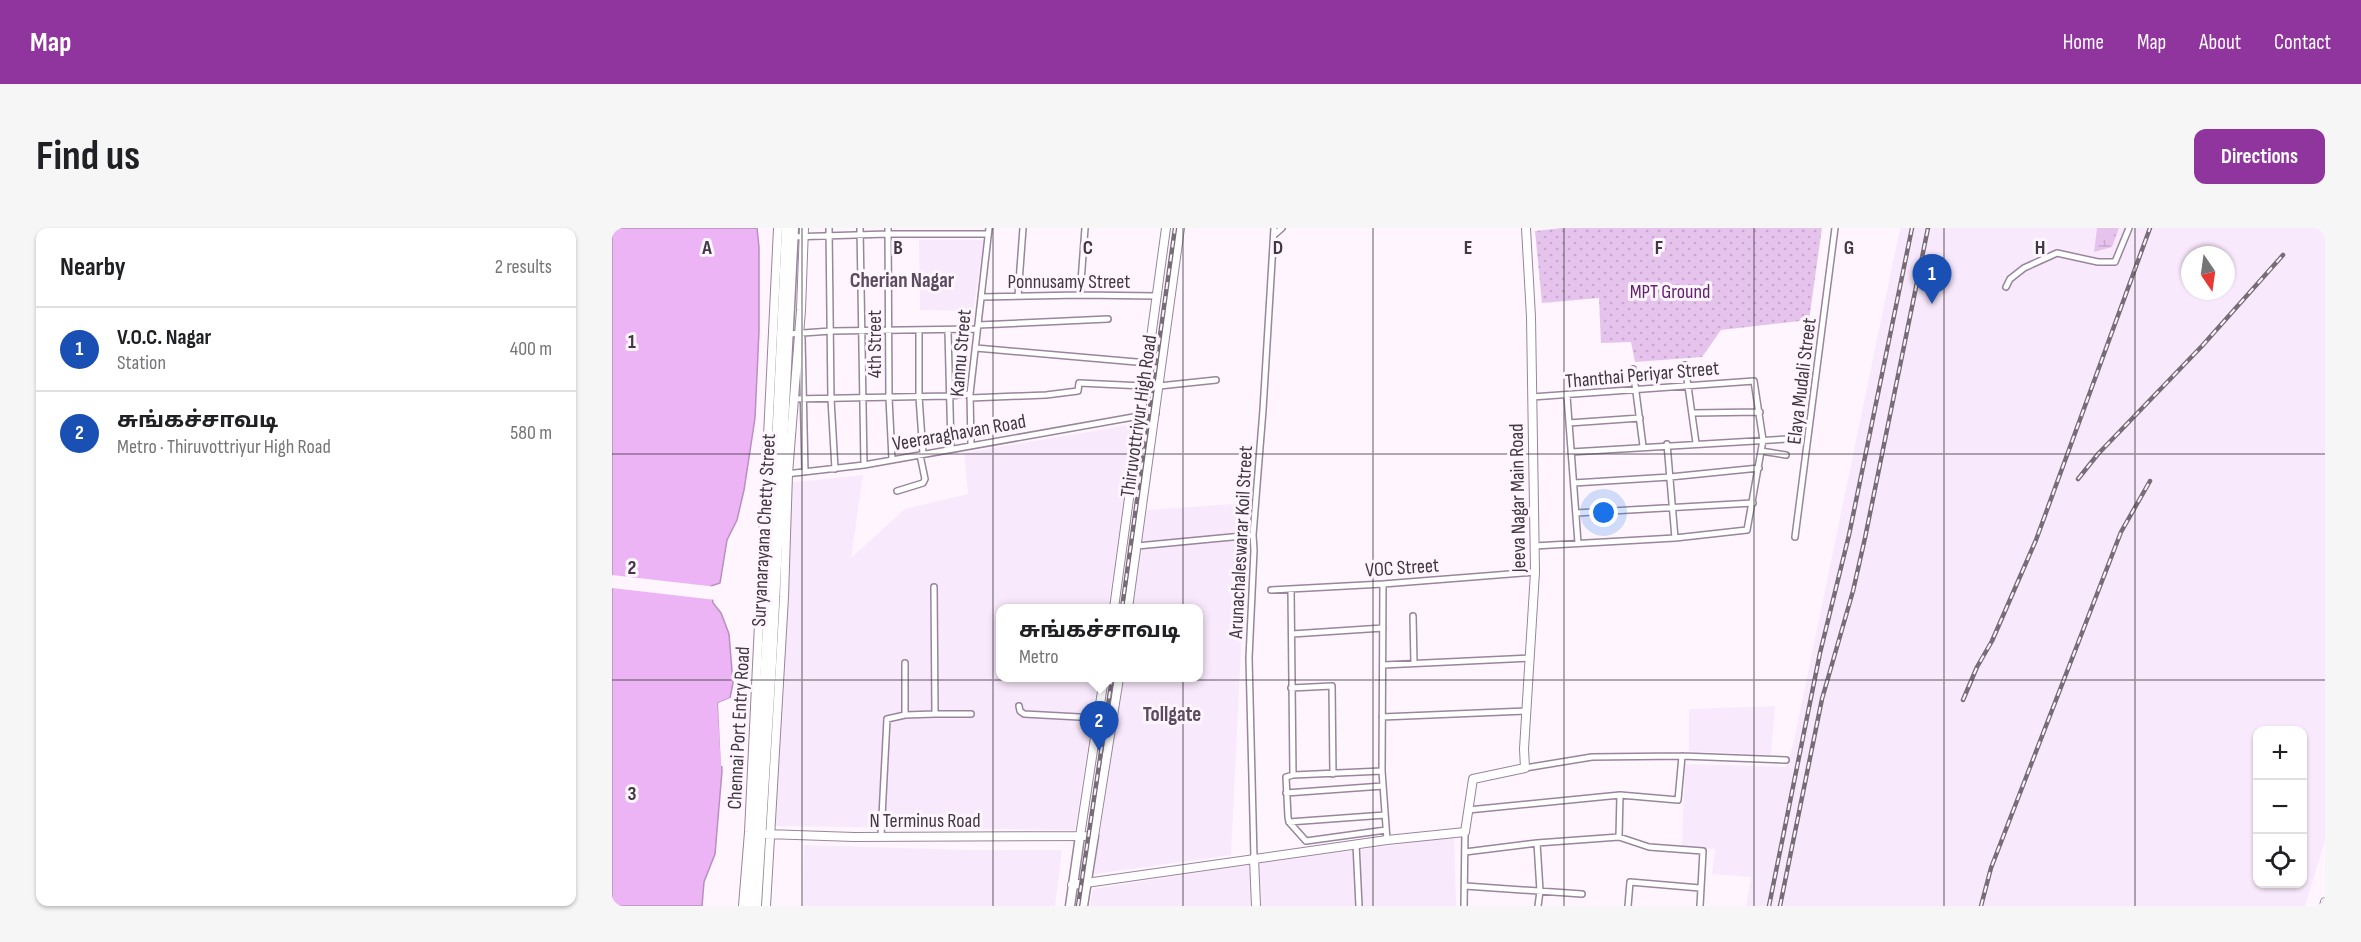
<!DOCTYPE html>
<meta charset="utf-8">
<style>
:root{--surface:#fff;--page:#f6f6f6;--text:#202124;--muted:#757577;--line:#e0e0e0;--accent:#90349e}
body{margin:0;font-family:"Sofia Sans Condensed","Noto Sans Tamil",sans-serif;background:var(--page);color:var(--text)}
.controls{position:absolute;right:18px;bottom:18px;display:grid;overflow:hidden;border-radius:12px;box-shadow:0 2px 4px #0004}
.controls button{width:54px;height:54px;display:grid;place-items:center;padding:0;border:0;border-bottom:2px solid var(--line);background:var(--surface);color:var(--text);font:30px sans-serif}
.compass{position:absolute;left:1569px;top:18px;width:54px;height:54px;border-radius:50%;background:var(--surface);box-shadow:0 2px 4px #0004;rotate:167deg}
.you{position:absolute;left:992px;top:285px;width:21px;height:21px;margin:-15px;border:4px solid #fff;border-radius:50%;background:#1a73e8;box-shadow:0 0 0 9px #1a73e833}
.badge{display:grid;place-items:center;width:39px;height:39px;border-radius:50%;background:var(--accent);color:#fff;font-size:20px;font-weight:700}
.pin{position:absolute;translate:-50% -50px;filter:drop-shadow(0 2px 3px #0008)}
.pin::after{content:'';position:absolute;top:32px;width:21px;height:18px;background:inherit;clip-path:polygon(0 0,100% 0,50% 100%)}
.popup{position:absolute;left:384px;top:376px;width:207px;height:78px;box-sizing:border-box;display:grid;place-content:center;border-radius:12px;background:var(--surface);filter:drop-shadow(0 2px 4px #0005);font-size:20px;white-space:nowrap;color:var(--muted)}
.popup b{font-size:22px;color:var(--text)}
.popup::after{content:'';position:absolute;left:50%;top:100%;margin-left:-12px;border:12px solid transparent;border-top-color:var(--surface)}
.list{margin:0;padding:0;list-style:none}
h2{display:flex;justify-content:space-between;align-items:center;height:78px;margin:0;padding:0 24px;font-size:26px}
h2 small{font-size:20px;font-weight:400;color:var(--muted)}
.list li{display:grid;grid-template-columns:39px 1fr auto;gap:18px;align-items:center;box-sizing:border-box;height:84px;padding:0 24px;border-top:2px solid var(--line)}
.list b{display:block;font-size:22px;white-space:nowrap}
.list p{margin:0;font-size:20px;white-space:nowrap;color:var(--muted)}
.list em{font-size:20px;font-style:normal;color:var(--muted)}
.icon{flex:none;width:33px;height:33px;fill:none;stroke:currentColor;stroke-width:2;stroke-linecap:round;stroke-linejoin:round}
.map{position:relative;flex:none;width:1713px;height:678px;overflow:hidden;border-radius:12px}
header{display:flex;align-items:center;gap:36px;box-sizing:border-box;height:84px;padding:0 30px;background:var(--accent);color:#fff}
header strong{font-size:28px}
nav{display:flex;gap:33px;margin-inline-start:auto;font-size:21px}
.intro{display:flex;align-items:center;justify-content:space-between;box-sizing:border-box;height:144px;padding:0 36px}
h1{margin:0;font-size:42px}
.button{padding:15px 27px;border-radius:12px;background:var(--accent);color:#fff;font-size:21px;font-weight:700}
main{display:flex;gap:36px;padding:0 36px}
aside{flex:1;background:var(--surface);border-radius:12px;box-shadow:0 2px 4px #0004}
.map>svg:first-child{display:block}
.built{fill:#f9e9fc;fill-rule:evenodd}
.wetland{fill:url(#wetland-marsh)}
.park{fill:url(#park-dots)}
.water{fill:#ecb4f5;stroke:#b88fbf;stroke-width:1.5}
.pier{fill:#fef5ff}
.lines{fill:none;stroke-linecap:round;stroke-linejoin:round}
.street-casing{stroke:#99859c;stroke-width:8}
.secondary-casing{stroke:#99859c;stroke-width:10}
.primary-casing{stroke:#99859c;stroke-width:11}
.street{stroke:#fff;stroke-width:5}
.secondary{stroke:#fff;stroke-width:8}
.primary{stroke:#fff;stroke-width:8}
.rail-casing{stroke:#766d77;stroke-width:4.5}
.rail{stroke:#fef5ff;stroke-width:2;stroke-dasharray:7;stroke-linecap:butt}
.grid{fill:none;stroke:#403842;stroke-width:1.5;stroke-opacity:0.55}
.labels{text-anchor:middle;stroke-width:6;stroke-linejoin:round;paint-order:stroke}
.street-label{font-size:20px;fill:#403842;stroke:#fef5ff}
.park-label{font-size:20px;fill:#62206d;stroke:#fef5ff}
.neighbourhood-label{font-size:21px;font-weight:bold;fill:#5c4b5f;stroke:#fef5ff}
.grid-label{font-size:20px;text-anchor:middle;font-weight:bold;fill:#403842;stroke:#fef5ff;stroke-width:6;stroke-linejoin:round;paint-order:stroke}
</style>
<header>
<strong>Map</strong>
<nav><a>Home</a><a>Map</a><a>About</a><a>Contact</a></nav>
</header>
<div class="intro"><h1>Find us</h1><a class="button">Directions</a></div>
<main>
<aside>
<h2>Nearby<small>2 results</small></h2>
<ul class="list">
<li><span class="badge" style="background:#1a4fb4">1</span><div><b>V.O.C. Nagar</b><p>Station</p></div><em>400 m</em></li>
<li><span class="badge" style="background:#1a4fb4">2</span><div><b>சுங்கச்சாவடி</b><p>Metro · Thiruvottriyur High Road</p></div><em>580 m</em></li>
</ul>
</aside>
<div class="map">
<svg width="1713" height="678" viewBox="0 0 1713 678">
<defs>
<pattern id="wetland-marsh" width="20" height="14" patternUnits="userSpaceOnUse" patternTransform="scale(1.5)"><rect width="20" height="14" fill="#e6c3ec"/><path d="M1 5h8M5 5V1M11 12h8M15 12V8" fill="none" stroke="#c6a8cc"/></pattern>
<pattern id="park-dots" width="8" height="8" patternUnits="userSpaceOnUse" patternTransform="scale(1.5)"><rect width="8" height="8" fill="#e6c3ec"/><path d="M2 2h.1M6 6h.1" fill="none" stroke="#c6a8cc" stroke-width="1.8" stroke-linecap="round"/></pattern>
</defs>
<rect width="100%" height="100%" fill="#fef5ff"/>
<path class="built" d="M1288 0H1713V613L1693 678H1134L1139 649 1100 646 1103 621 1070 618 1073 536 1174 539 1181 517ZM1578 27H1614V63H1578ZM1646 502H1690V656H1646Z
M307 12H372L361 83 308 82Z
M523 196 496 380H388V450H486L463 602 162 598 174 255 251 247 239 330 293 281 356 266 352 225Z
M636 275 619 627 482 646 511 450H586V380H521L535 282Z
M1163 478 1159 527 1077 523V481Z
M842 609 844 678H478L481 661 619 639Z
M192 617 355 622H450L443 678H191Z"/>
<path class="wetland" d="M1485 0H1507L1500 19 1482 24Z"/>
<path class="park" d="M950 0H1210L1197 92 1109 102 1090 129 1023 134 1019 114 989 115 987 70 930 75 923 3Z"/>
<path class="water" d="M0 0H145L147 19V103L143 190 132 262 125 292 115 312 108 355 99 358 101 375 109 385 117 406 121 455 118 470 106 475 110 543 103 626 92 654 90 678H0Z"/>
<path class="pier" d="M0 347 105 359 102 360 104 372 0 360Z
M118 470 121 471 109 477 112 538H109L106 475Z"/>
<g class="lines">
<g class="street-casing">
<path id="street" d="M217 0 219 171 223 241
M248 0 252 237
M276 0 277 170 280 231
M662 7 670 0
M178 9 276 6H376
M1394 59 1398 51 1412 40 1445 25 1486 34H1503L1517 0
M468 67 473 0
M406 68 411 0
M369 69 468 67 545 68
M366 97 496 91
M307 103V169L311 226
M336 103 339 220
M177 106 219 103 364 101
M190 110 193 244
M364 120 536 135
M1073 137 1084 215
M1021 141 1031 218
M547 158 604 152
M955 168 966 315
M920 169 1142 153 1151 212 1135 302 1063 310 922 318
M358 170 434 167 466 163 467 155 532 158
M181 171 337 168 358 166
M1081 185 1148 184
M957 195 1028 190
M1055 216 1063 310
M359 217 358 166 377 0
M1149 223 1174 227
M959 224 1176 211
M174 246 252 237 544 185
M962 255 1058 249 1147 240
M285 263 311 255 313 251 308 227
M964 285 1141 275
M1183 309 1223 0
M525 318 641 307
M771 356 770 543 775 612
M322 359 323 486H359
M659 362 771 356 923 344
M679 362 681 547 770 543
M801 388 802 435
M680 406 771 400
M771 437 918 430
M679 460 720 458 721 546
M407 478 408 483 412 486 486 490
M293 487 323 486
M770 489 915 483
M913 540 980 529 1070 528 1174 532
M681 547 674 549 676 589 677 594 694 613 774 602
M674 565 771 558
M856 582 1008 567 1066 572 1070 528
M677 594 773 587
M269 608 275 491 293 487V435
M1007 609 1008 567
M925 615 928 663 926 678
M744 616 747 678
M853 624 925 615 1007 609 1037 619 1091 623 1088 678
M642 630 637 430 642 322 641 307 651 182 662 0
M853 658 970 666
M852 678 853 604
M1016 678 1018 654 1088 660"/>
</g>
<g class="secondary-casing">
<path id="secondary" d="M502 380 554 0
M516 380 568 0
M154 606 242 609 482 608 507 450
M468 608 492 450
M642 630 644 678
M460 657 775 612 853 604 861 551 913 540 912 521 923 344 919 89 914 0
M131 678 137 604 166 0
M154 678 172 369 176 246 189 82 192 0
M1712 678 1713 674"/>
</g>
<g class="primary-casing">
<path id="primary" d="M138 678 157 368 174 0
M145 678 160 435 182 0
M458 678 468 608
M471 678 482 608"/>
</g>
<use href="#street" class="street"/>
<use href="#secondary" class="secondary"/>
<use href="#primary" class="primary"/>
<g class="rail-casing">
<path id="rail" d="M1466 251 1486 226 1590 118 1671 27
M510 380 563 0
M1351 472 1365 439 1380 413 1424 312 1538 0
M466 678 500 450
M1157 678 1208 425 1237 307 1300 0
M1168 678 1210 471 1241 363 1253 310 1316 0
M1369 678 1379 640 1509 304 1538 253"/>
</g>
<use href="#rail" class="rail"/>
</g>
<path class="grid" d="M190 0V678M381 0V678M571 0V678M761 0V678M952 0V678M1142 0V678M1332 0V678M1523 0V678M0 226H1713M0 452H1713"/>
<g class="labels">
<g class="street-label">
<text x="457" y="60">Ponnusamy Street</text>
<text transform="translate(262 116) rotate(-90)" y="7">4th Street</text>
<text transform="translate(348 125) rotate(-85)" y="7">Kannu Street</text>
<text transform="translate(1030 146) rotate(-5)" y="7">Thanthai Periyar Street</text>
<text transform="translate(1189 153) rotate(-83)" y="7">Elaya Mudali Street</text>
<text transform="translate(526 188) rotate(-82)" y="7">Thiruvottriyur High Road</text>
<text transform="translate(347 204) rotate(-10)" y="7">Veeraraghavan Road</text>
<text transform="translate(905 270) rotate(-91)" y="7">Jeeva Nagar Main Road</text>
<text transform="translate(151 302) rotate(-87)" y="7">Suryanarayana Chetty Street</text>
<text transform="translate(628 314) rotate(-87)" y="7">Arunachaleswarar Koil Street</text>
<text transform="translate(790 339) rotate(-4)" y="7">VOC Street</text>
<text transform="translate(126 500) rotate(-87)" y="7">Chennai Port Entry Road</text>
<text x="313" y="599">N Terminus Road</text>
</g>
<g class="park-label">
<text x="1058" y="70">MPT Ground</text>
</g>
<g class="neighbourhood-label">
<text x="290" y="59">Cherian Nagar</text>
<text x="560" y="493">Tollgate</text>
</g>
</g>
<g class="grid-label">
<text x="95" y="26">A</text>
<text x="286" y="26">B</text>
<text x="476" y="26">C</text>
<text x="666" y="26">D</text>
<text x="856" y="26">E</text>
<text x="1047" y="26">F</text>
<text x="1237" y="26">G</text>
<text x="1428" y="26">H</text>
<text x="20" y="120">1</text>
<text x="20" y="346">2</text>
<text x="20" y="572">3</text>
</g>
</svg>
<div class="controls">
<button>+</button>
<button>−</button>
<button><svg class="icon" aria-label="locate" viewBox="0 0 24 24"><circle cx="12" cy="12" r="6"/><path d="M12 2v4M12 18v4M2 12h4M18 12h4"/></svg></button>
</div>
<svg class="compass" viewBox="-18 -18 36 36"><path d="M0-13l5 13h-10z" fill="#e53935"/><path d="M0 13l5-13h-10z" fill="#757577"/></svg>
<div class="you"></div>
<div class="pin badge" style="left:1320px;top:76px;background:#1a4fb4">1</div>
<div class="pin badge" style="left:487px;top:523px;background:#1a4fb4">2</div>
<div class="popup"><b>சுங்கச்சாவடி</b>Metro</div>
</div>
</main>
